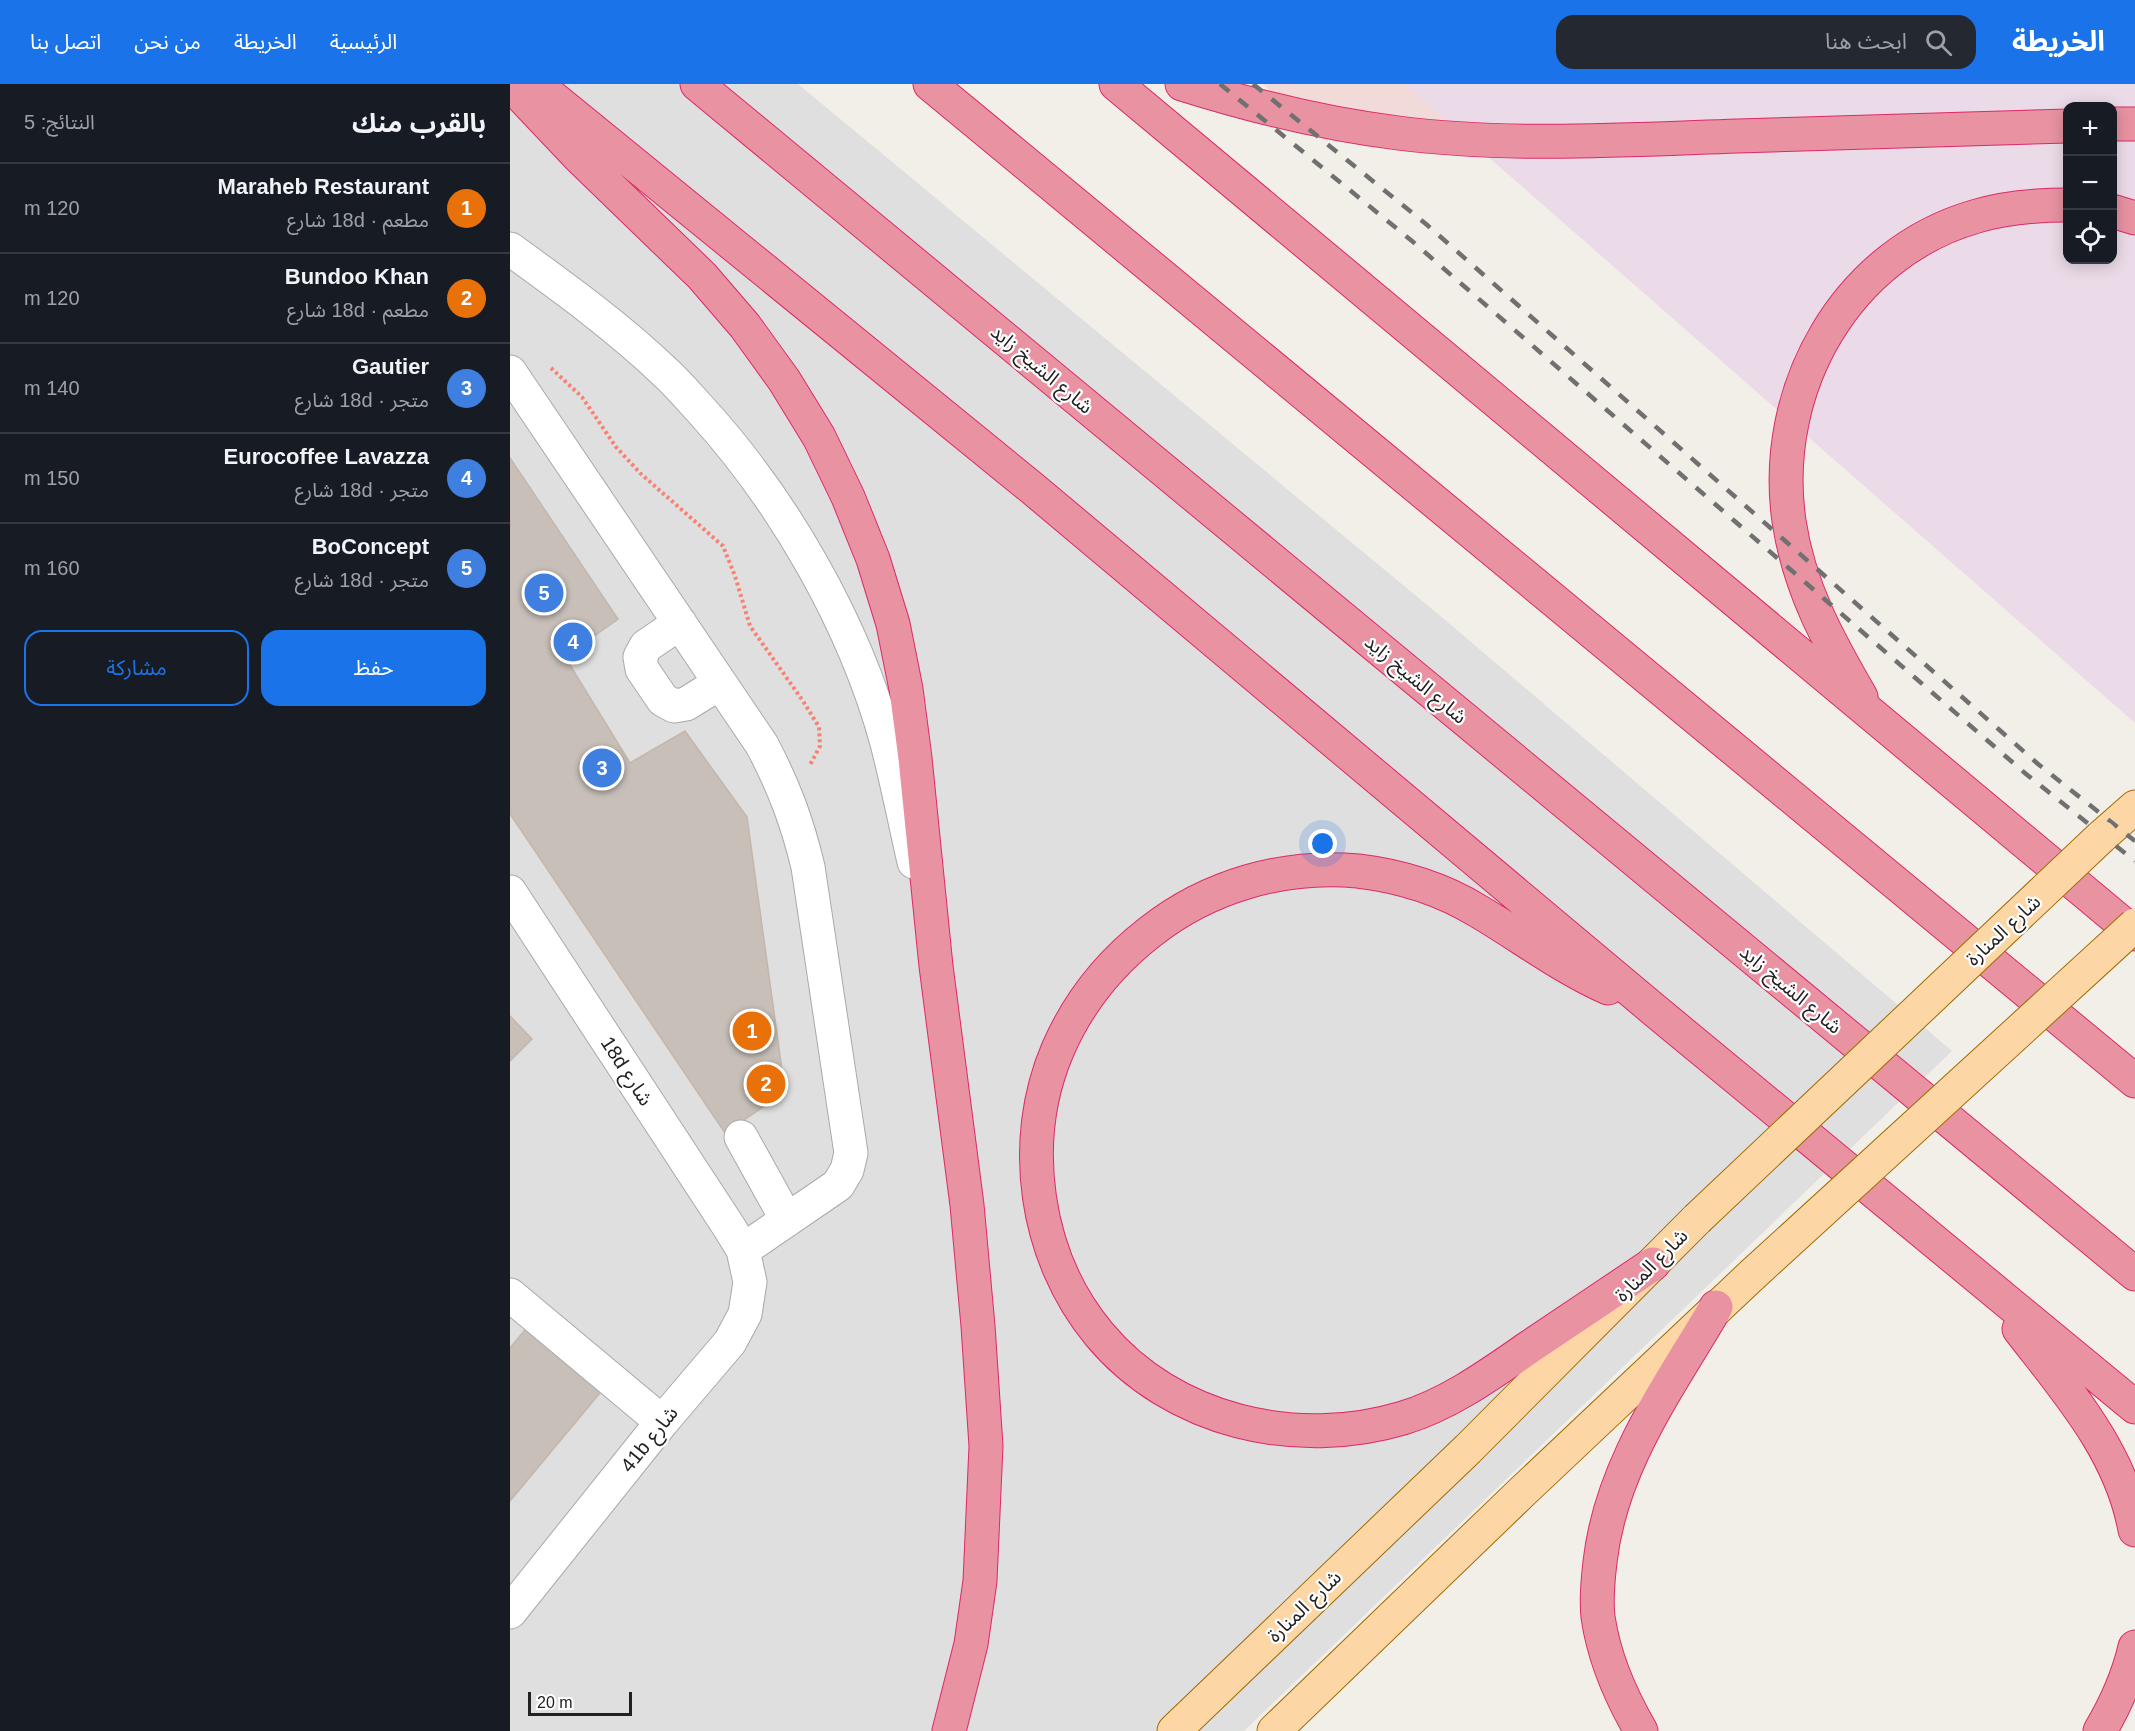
<!DOCTYPE html>
<html lang="ar">
<meta charset="utf-8">
<style>
:root{--surface:#171b24;--page:#242831;--text:#f1f3f6;--muted:#9ea1a6;--line:#363941;--accent:#1a73e8}
body{margin:0;font-family:Helvetica,"Noto Sans Arabic",sans-serif;background:var(--page);color:var(--text);direction:rtl}
.controls{position:absolute;right:18px;top:18px;display:grid;overflow:hidden;border-radius:12px;box-shadow:0 3px 15px #0003}
.controls button{width:54px;height:54px;display:grid;place-items:center;padding:0;border:0;border-bottom:2px solid var(--line);background:var(--surface);color:var(--text);font:30px sans-serif}
.scale{position:absolute;left:18px;bottom:15px;width:104px;box-sizing:border-box;padding-left:6px;border:3px solid #222;border-top:0;font-size:16px;line-height:21px;white-space:nowrap;color:#222;-webkit-text-stroke:4px #fff;paint-order:stroke}
.you{position:absolute;left:813px;top:760px;width:21px;height:21px;margin:-15px;border:4px solid #fff;border-radius:50%;background:#1a73e8;box-shadow:0 0 0 9px #1a73e833}
.badge{display:grid;place-items:center;width:39px;height:39px;border-radius:50%;background:var(--accent);color:#fff;font-size:20px;font-weight:700}
.pin{position:absolute;translate:-50% -50%;border:3px solid #fff;box-shadow:0 2px 6px #0006}
.list{margin:0;padding:0;list-style:none}
h2{display:flex;justify-content:space-between;align-items:center;height:78px;margin:0;padding:0 24px;font-size:26px}
h2 small{font-size:20px;font-weight:400;color:var(--muted)}
.list li{display:grid;grid-template-columns:39px 1fr auto;gap:18px;align-items:center;box-sizing:border-box;height:90px;padding:0 24px;border-top:2px solid var(--line)}
.list b{display:block;font-size:22px;white-space:nowrap}
.list p{margin:0;font-size:20px;white-space:nowrap;color:var(--muted)}
.list em{font-size:20px;font-style:normal;color:var(--muted)}
.actions{display:flex;gap:12px;padding:18px 24px}
.actions a{flex:1;padding:14px 0;border:2px solid var(--accent);border-radius:18px;text-align:center;font-size:21px;color:var(--accent)}
.actions .main{background:var(--accent);color:#fff}
.icon{flex:none;width:33px;height:33px;fill:none;stroke:currentColor;stroke-width:2;stroke-linecap:round;stroke-linejoin:round}
.map{position:relative;flex:none;width:1625px;height:1647px;overflow:hidden;direction:ltr}
header{display:flex;align-items:center;gap:36px;box-sizing:border-box;height:84px;padding:0 30px;background:var(--accent);color:#fff}
header strong{font-size:28px}
nav{display:flex;gap:33px;margin-inline-start:auto;font-size:21px}
.search{width:420px;height:54px;background:var(--page);display:flex;align-items:center;gap:15px;box-sizing:border-box;padding:0 21px;border-radius:18px;color:var(--muted);font-size:22px}
main{display:flex}
aside{flex:1;background:var(--surface)}
.map>svg:first-child{display:block}
.residential{fill:#e0dfdf}
.commercial{fill:#f2dad9}
.industrial{fill:#ebdbe8;fill-rule:evenodd}
.building{fill:#c7bfb8;stroke:#c4b6ab;stroke-width:1.5}
.lines{fill:none;stroke-linecap:round;stroke-linejoin:round}
.minor-casing{stroke:#a9a9a9;stroke-width:35}
.major-casing{stroke:#a06b00;stroke-width:35}
.highway-casing{stroke:#dc2a67;stroke-width:35}
.path{stroke:#fa8072;stroke-width:4;stroke-dasharray:3 3;stroke-linecap:butt}
.minor{stroke:#fff;stroke-width:33}
.major{stroke:#fcd6a4;stroke-width:33}
.highway{stroke:#e892a2;stroke-width:33}
.rail{stroke:#707070;stroke-width:4.5;stroke-dasharray:12 12;stroke-linecap:butt}
.major-bridge-casing{stroke:#a06b00;stroke-width:35;stroke-linecap:butt}
.major-bridge{stroke:#fcd6a4;stroke-width:33}
.labels{text-anchor:middle;stroke-width:4.5;stroke-linejoin:round;paint-order:stroke}
.street-label{font-size:20px;fill:#222;stroke:#fff}
</style>
<header>
<strong>الخريطة</strong>
<div class="search"><svg class="icon" aria-label="search" viewBox="0 0 24 24"><circle cx="10" cy="10" r="6"/><path d="M15 15l6 6"/></svg>ابحث هنا</div>
<nav><a>الرئيسية</a><a>الخريطة</a><a>من نحن</a><a>اتصل بنا</a></nav>
</header>
<main>
<div class="map">
<svg width="1625" height="1647" viewBox="0 0 1625 1647">
<rect width="100%" height="100%" fill="#f2efe9"/>
<path class="residential" d="M0 0H288L934 535 1442 967 734 1647H0Z"/>
<path class="commercial" d="M753 0H1321L813 56Z"/>
<path class="industrial" d="M895 0H1625V639ZM1558 22H1602V176H1558Z"/>
<path class="building" d="M0 374 108 535 55 573 120 679 175 647 237 733 275 1008 215 1049 0 730Z
M0 932 22 955 0 977Z
M19 1241 94 1304 0 1417V1264Z"/>
<g class="lines">
<g class="minor-casing">
<path id="minor" d="M0 165C54 204 108 243 156 289 168 300 179 313 190 325 274 417 344 539 377 659 387 698 395 738 404 778
M0 288 252 661C274 703 287 737 298 783L341 1069 337 1086 328 1101 233 1166
M170 539 136 562 130 573 132 585 153 616 164 622 176 620 210 599
M0 808 219 1143 233 1166 240 1198 235 1230 220 1258 152 1338 0 1528
M231 1053 277 1136
M0 1211 152 1338"/>
</g>
<g class="major-casing">
<path id="major" d="M1591 753 1625 723
M664 1647 958 1365 1187 1135
M764 1647 1012 1408 1242 1191"/>
</g>
<g class="highway-casing">
<path id="highway" d="M0 0 69 73 192 192 235 242 274 296 309 353 338 413 363 475 383 540 396 605 405 674 426 882 457 1121 468 1242 476 1362 470 1497 461 1560 439 1647
M26 0 522 404 1143 925 1625 1323
M187 0 1625 1190
M420 0 1625 997
M606 0 1625 850
M672 0C742 22 814 40 888 49 1000 63 1114 56 1227 52 1337 49 1447 45 1558 42
M1602 40H1625
M1602 127 1625 134
M1351 613C1318 556 1289 504 1279 437 1260 305 1336 169 1467 132 1497 123 1527 121 1558 121
M1098 904C1051 883 1012 853 968 827 932 805 890 792 848 787 774 780 698 802 640 848 600 879 568 919 548 965 508 1058 525 1173 589 1250 662 1338 787 1366 893 1334 939 1320 979 1291 1018 1264 1060 1236 1101 1208 1143 1180
M1509 1245C1556 1306 1611 1367 1625 1446
M1131 1647C1110 1611 1094 1574 1088 1533 1086 1515 1088 1495 1090 1478 1101 1381 1158 1305 1206 1223
M1590 1647C1606 1620 1618 1593 1625 1563"/>
</g>
<path class="path" d="M41 284 72 313 106 363 131 390 213 462 225 492 240 542 293 617 309 643 310 662 300 681"/>
<use href="#minor" class="minor"/>
<use href="#major" class="major"/>
<use href="#highway" class="highway"/>
<path class="rail" d="M710 0 902 157 1516 690 1625 777
M743 0 916 140 1528 680 1625 757"/>
<g class="major-bridge-casing">
<path id="major-bridge" d="M1187 1135 1591 753
M1242 1191 1625 841"/>
</g>
<use href="#major-bridge" class="major-bridge"/>
</g>
<g class="labels">
<g class="street-label">
<text transform="translate(532 285) rotate(40)" y="7">شارع الشيخ زايد</text>
<text transform="translate(906 595) rotate(40)" y="7">شارع الشيخ زايد</text>
<text transform="translate(1493 846) rotate(-43)" y="7">شارع المنارة</text>
<text transform="translate(1281 905) rotate(40)" y="7">شارع الشيخ زايد</text>
<text transform="translate(117 987) rotate(57)" y="7">18d شارع</text>
<text transform="translate(1141 1181) rotate(-45)" y="7">شارع المنارة</text>
<text transform="translate(139 1355) rotate(-51)" y="7">41b شارع</text>
<text transform="translate(794 1522) rotate(-44)" y="7">شارع المنارة</text>
</g>
</g>
</svg>
<div class="controls">
<button>+</button>
<button>−</button>
<button><svg class="icon" aria-label="locate" viewBox="0 0 24 24"><circle cx="12" cy="12" r="6"/><path d="M12 2v4M12 18v4M2 12h4M18 12h4"/></svg></button>
</div>
<div class="scale">20 m</div>
<div class="you"></div>
<div class="pin badge" style="left:242px;top:947px;background:#e8710a">1</div>
<div class="pin badge" style="left:256px;top:1000px;background:#e8710a">2</div>
<div class="pin badge" style="left:92px;top:684px;background:#3f7fe0">3</div>
<div class="pin badge" style="left:63px;top:558px;background:#3f7fe0">4</div>
<div class="pin badge" style="left:34px;top:509px;background:#3f7fe0">5</div>
</div>
<aside>
<h2>بالقرب منك<small>النتائج: 5</small></h2>
<ul class="list">
<li><span class="badge" style="background:#e8710a">1</span><div><b>Maraheb Restaurant</b><p>مطعم · 18d شارع</p></div><em>120 m</em></li>
<li><span class="badge" style="background:#e8710a">2</span><div><b>Bundoo Khan</b><p>مطعم · 18d شارع</p></div><em>120 m</em></li>
<li><span class="badge" style="background:#3f7fe0">3</span><div><b>Gautier</b><p>متجر · 18d شارع</p></div><em>140 m</em></li>
<li><span class="badge" style="background:#3f7fe0">4</span><div><b>Eurocoffee Lavazza</b><p>متجر · 18d شارع</p></div><em>150 m</em></li>
<li><span class="badge" style="background:#3f7fe0">5</span><div><b>BoConcept</b><p>متجر · 18d شارع</p></div><em>160 m</em></li>
</ul>
<div class="actions"><a class="main">حفظ</a><a>مشاركة</a></div>
</aside>
</main>
